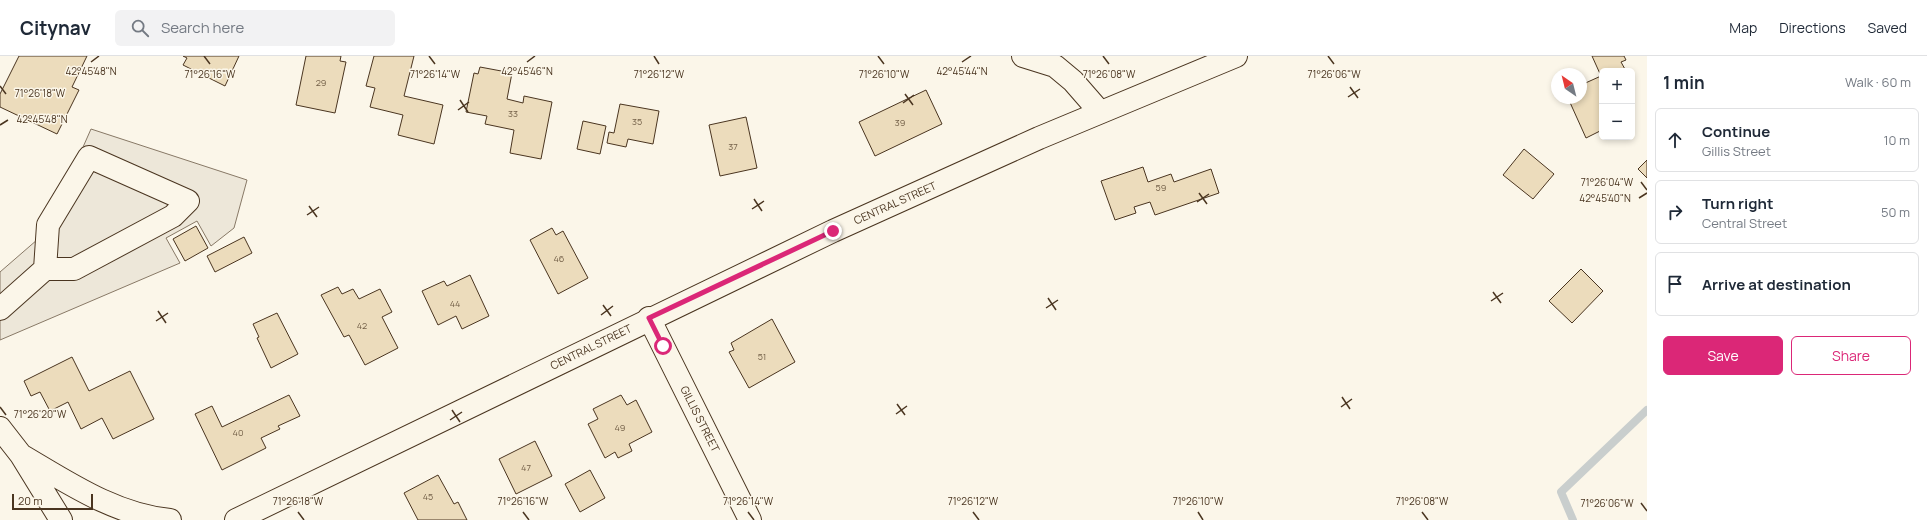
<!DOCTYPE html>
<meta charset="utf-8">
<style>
:root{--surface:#fff;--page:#f2f2f3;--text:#1f2937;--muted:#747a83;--line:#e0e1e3;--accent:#db2777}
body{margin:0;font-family:Manrope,sans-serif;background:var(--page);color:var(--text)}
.controls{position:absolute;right:12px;top:12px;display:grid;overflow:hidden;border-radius:6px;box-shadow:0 2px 6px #0003}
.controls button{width:36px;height:36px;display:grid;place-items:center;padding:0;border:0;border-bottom:1px solid var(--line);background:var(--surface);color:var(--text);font:20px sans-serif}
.compass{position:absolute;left:1551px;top:12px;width:36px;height:36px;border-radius:50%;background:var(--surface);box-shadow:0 2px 6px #0003;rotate:325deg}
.scale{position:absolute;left:12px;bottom:10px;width:81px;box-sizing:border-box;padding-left:4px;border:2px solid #4a3520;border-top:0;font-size:11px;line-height:14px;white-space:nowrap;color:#4a3520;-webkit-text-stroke:3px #fbf6e9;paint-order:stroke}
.stop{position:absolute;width:12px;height:12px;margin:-9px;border:3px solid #db2777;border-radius:50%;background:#fff}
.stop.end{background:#db2777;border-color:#fff;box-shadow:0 1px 4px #0008}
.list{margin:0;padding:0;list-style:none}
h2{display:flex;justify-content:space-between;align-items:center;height:52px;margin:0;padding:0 16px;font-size:17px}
h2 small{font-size:13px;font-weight:400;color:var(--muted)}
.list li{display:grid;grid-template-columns:26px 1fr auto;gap:12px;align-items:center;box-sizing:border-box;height:64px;margin:0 8px 8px;padding:0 8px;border:1px solid var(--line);border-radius:6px}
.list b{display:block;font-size:15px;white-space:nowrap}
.list p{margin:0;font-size:13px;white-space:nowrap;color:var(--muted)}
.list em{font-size:13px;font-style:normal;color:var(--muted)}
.actions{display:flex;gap:8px;padding:12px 16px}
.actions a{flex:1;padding:9px 0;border:1px solid var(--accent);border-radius:6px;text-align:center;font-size:14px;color:var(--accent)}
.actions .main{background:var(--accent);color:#fff}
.icon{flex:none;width:22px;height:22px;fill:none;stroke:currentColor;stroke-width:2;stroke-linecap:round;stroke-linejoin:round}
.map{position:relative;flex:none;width:1647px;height:464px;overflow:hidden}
header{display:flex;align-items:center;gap:24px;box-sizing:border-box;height:56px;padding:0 20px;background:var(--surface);border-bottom:1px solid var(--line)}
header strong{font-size:19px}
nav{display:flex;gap:22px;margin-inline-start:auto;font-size:14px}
.search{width:280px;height:36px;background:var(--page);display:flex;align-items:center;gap:10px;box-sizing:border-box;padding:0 14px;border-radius:6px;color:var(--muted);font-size:15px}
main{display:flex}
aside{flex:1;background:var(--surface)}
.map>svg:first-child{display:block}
.parking{fill:#ede7d9;stroke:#887966}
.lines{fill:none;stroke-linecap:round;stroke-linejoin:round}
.stream{stroke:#c9cecd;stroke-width:8}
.building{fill:#ecdcbc;stroke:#4a3520}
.minor-casing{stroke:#4a3520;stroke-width:24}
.major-casing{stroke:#4a3520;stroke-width:24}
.minor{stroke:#fbf6e9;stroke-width:22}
.major{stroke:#fbf6e9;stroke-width:22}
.route{stroke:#db2777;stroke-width:5}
.ticks{fill:none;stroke:#4a3520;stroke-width:1.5}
.labels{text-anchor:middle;stroke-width:3;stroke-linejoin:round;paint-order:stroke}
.number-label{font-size:9px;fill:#725f47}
.street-label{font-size:11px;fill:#4a3520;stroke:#fbf6e9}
.ticks-label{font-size:10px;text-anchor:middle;fill:#4a3520;stroke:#fbf6e9;stroke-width:3;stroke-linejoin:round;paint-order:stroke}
</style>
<header>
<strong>Citynav</strong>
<div class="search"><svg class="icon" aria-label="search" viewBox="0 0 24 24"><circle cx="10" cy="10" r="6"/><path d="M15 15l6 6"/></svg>Search here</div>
<nav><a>Map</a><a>Directions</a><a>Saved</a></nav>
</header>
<main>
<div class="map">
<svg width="1647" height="464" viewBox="0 0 1647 464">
<rect width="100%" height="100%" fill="#fbf6e9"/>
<path class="parking" d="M91 73 247 124 234 172 211 190 197 165 166 182 180 207 0 284V216L45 177Z"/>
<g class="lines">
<path class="stream" d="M1573 464 1561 436 1647 354"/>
</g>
<path class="building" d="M19 0H87L72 31 79 34 57 78 0 51V38Z
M183 0H239L225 30 183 9 187 2Z
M306 0H341L340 5 346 6 335 57 296 49Z
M374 0H414L404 40 443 49 434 88 398 79 403 59 370 51 375 32 366 30Z
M1592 0H1624L1626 4 1621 6 1626 15H1602V74L1586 82 1568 42H1581V29L1601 20Z
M480 11 512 17 507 43 523 47 524 40 552 46 541 103 510 97 514 74 485 68 487 60 466 56 474 17 478 18Z
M926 34 942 68 875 100 859 66Z
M620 48 659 55 653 88 628 83 626 91 607 87 609 76 614 77Z
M746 61 757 112 720 120 709 69Z
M583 65 606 70 600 98 577 93Z
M1524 93 1554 118 1533 143 1503 119Z
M1647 104V122L1638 113Z
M1143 111 1148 126 1171 118 1174 126 1211 113 1219 137 1155 159 1150 146 1134 151 1136 157 1115 164 1101 125Z
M196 170 208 192 185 205 173 183Z
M552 172 556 179 563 175 588 222 558 238 530 184Z
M244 181 252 197 215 216 207 200Z
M1581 213 1603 235 1572 267 1549 245Z
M470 219 489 260 462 273 456 260 438 269 422 235 444 225 447 230Z
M338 231 342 238 353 233 359 243 380 233 392 256 382 261 398 292 365 309 349 279 344 281 321 239Z
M277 257 298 298 271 312 257 282 259 281 253 268Z
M772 263 795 306 749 332 729 296 734 294 731 287Z
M72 301 89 335 130 315 154 363 113 383 102 362 81 373 68 346 50 355 40 336 31 340 24 325Z
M289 339 300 360 278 370 280 373 261 382 266 392 222 414 195 358 212 350 222 371Z
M621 339 627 349 636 344 652 376 629 388 632 395 618 402 615 396 605 402 588 368 598 363 593 353Z
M535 385 552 420 516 438 499 403Z
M590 414 605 442 580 456 565 428Z
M438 419 454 448 458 446 467 464H418L404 437Z"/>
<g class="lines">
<g class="minor-casing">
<path id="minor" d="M1023 0 1055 10 1073 25 1100 56
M0 253 45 213 48 169 89 101 188 145 173 160 74 213H45
M649 262 750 464"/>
</g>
<g class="major-casing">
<path id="major" d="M0 372 21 399 61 464
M21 399C67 426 115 459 170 464
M236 464 833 175 1039 82 1236 0"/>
</g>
<use href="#minor" class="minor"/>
<use href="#major" class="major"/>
</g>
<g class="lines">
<path class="route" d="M663 290 649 262 833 175"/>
</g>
<path class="ticks" d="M204 0 210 8M429 0 435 8M654 0 659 8M878 0 884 8M1103 0 1109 8M1328 0 1334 8M91 6 99 0M527 6 535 0M962 6 971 0M0 30 6 38M1350 31 1358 42M905 38 913 49M1348 41 1360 33M460 44 468 56M903 47 914 39M458 54 469 46M0 69 8 64M1641 126 1647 134M1199 137 1207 148M1639 142 1647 137M754 143 762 155M1197 146 1209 138M309 150 317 161M752 153 764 145M307 159 319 151M1493 236 1501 247M1048 242 1056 254M1491 245 1503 237M603 249 611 260M1046 252 1058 244M158 255 166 267M601 259 613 250M156 265 168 257M1342 341 1350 353M897 348 905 359M0 351 6 359M1341 351 1352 343M452 354 460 366M896 358 907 350M450 364 462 356M1641 447 1647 455M298 456 304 464M523 456 529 464M748 456 754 464M973 456 979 464M1198 456 1203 464M1422 456 1428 464"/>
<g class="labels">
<g class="number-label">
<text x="321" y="30">29</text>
<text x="513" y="61">33</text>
<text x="637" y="69">35</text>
<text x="900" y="70">39</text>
<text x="733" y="94">37</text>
<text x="1161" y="135">59</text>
<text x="559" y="206">46</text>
<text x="455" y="251">44</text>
<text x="362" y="273">42</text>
<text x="762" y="304">51</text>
<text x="620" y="375">49</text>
<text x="238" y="380">40</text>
<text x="526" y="415">47</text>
<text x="428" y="444">45</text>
</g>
<g class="street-label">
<text transform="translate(895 147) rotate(-24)" y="4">CENTRAL STREET</text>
<text transform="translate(591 291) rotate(-26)" y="4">CENTRAL STREET</text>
<text transform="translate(700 363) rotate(63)" y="4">GILLIS STREET</text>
</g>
</g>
<g class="ticks-label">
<text x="962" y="19">42°45'44"N</text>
<text x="91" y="19">42°45'48"N</text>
<text x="527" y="19">42°45'46"N</text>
<text x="1109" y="22">71°26'08"W</text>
<text x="210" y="22">71°26'16"W</text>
<text x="435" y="22">71°26'14"W</text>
<text x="659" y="22">71°26'12"W</text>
<text x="884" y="22">71°26'10"W</text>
<text x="1334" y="22">71°26'06"W</text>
<text x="40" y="41">71°26'18"W</text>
<text x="42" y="67">42°45'48"N</text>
<text x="1607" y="130">71°26'04"W</text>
<text x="1605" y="146">42°45'40"N</text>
<text x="40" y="362">71°26'20"W</text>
<text x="298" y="449">71°26'18"W</text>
<text x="523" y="449">71°26'16"W</text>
<text x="748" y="449">71°26'14"W</text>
<text x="973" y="449">71°26'12"W</text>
<text x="1198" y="449">71°26'10"W</text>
<text x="1422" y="449">71°26'08"W</text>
<text x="1607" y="451">71°26'06"W</text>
</g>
</svg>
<div class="controls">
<button>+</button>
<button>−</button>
</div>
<svg class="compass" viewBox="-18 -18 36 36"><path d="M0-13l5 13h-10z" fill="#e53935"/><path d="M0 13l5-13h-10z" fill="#747a83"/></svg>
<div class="scale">20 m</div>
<div class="stop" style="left:663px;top:290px"></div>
<div class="stop end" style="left:833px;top:175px"></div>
</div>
<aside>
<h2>1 min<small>Walk · 60 m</small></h2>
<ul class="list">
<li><svg class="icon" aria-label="ahead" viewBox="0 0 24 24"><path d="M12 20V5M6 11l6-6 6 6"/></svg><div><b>Continue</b><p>Gillis Street</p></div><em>10 m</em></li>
<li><svg class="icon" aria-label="right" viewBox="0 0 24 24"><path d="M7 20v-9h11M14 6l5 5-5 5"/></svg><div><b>Turn right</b><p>Central Street</p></div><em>50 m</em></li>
<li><svg class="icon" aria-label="arrive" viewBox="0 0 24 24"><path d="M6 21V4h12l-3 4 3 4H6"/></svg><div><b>Arrive at destination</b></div></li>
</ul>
<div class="actions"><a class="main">Save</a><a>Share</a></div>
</aside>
</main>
